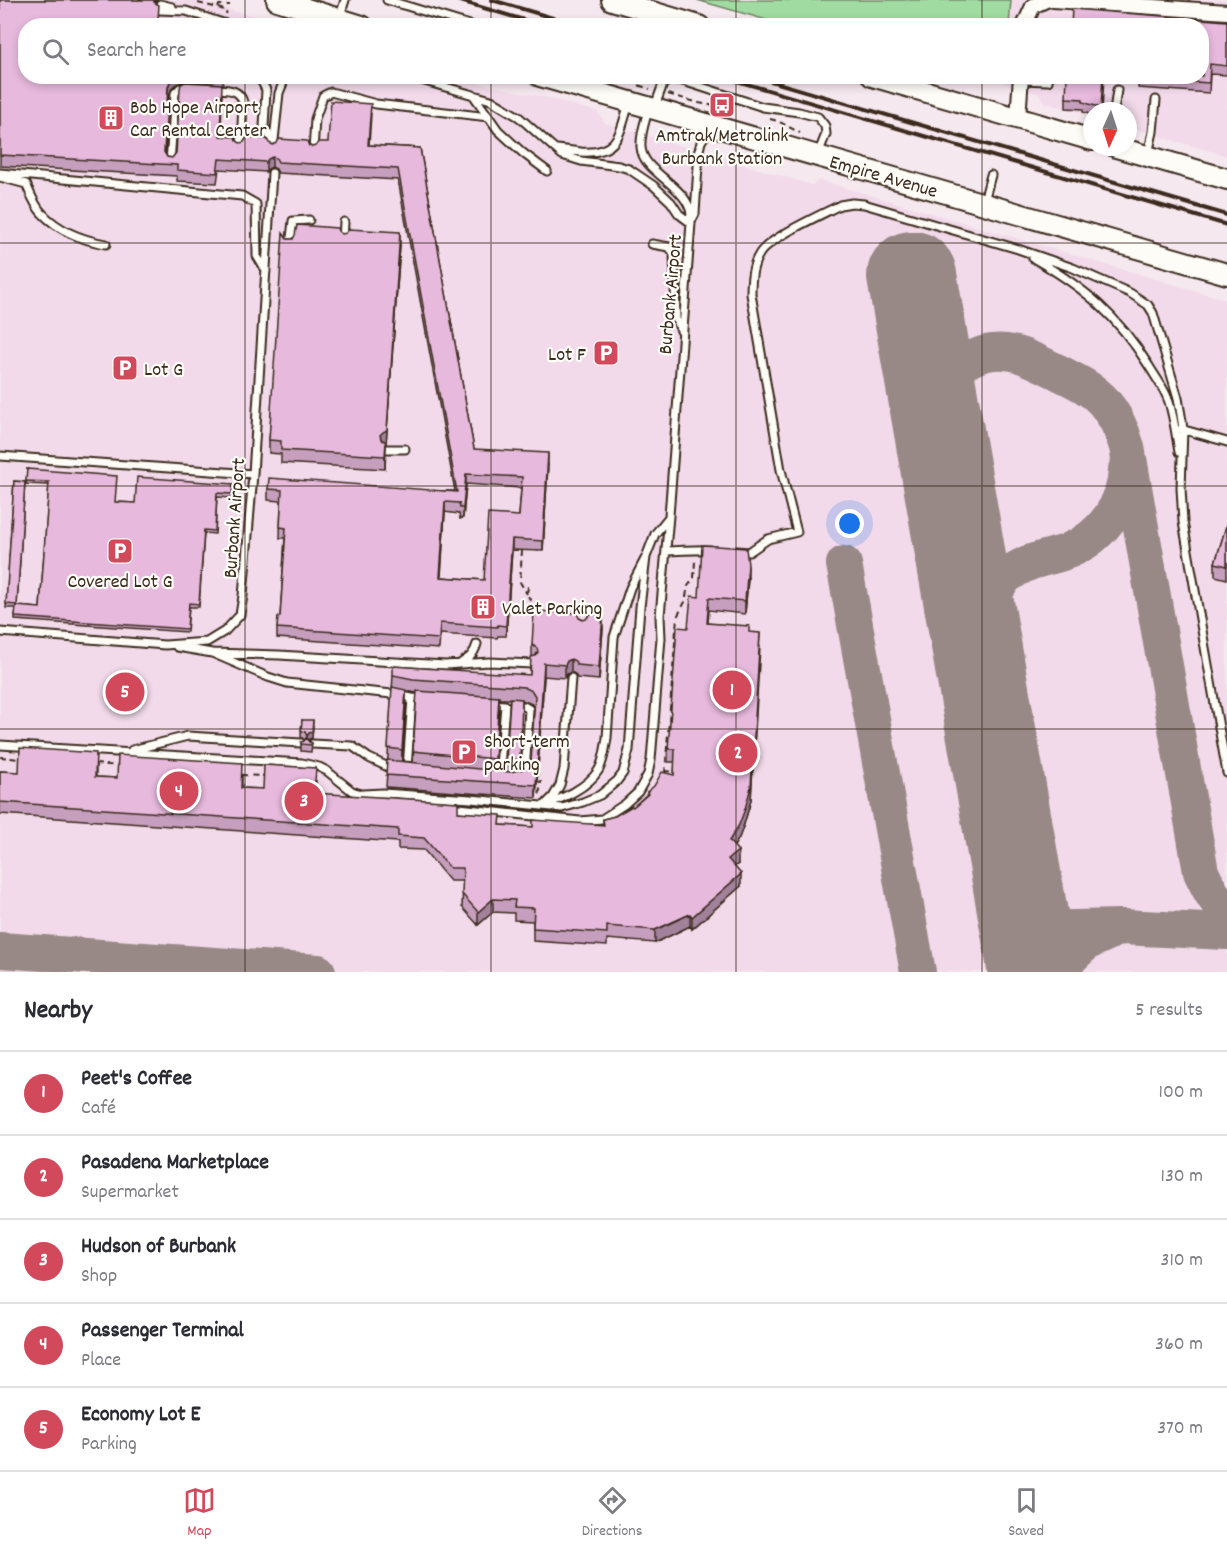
<!DOCTYPE html>
<meta charset="utf-8">
<style>
:root{--surface:#fff;--page:#f7f7f7;--text:#2b2b33;--muted:#7c7c81;--line:#e1e1e2;--accent:#d1495b}
body{margin:0;font-family:Dekko,sans-serif;background:var(--page);color:var(--text)}
.compass{position:absolute;left:1083px;top:102px;width:54px;height:54px;border-radius:50%;background:var(--surface);box-shadow:0 3px 9px #0003;rotate:183deg}
.you{position:absolute;left:850px;top:524px;width:21px;height:21px;margin:-15px;border:4px solid #fff;border-radius:50%;background:#1a73e8;box-shadow:0 0 0 9px #1a73e833}
.badge{display:grid;place-items:center;width:39px;height:39px;border-radius:50%;background:var(--accent);color:#fff;font-size:20px;font-weight:700}
.pin{position:absolute;translate:-50% -50%;border:3px solid #fff;box-shadow:0 2px 6px #0006}
.list{margin:0;padding:0;list-style:none}
h2{display:flex;justify-content:space-between;align-items:center;height:78px;margin:0;padding:0 24px;font-size:26px}
h2 small{font-size:20px;font-weight:400;color:var(--muted)}
.list li{display:grid;grid-template-columns:39px 1fr auto;gap:18px;align-items:center;box-sizing:border-box;height:84px;padding:0 24px;border-top:2px solid var(--line)}
.list b{display:block;font-size:22px;white-space:nowrap}
.list p{margin:0;font-size:20px;white-space:nowrap;color:var(--muted)}
.list em{font-size:20px;font-style:normal;color:var(--muted)}
.icon{flex:none;width:33px;height:33px;fill:none;stroke:currentColor;stroke-width:2;stroke-linecap:round;stroke-linejoin:round}
.map{position:relative;flex:none;width:1227px;height:972px;overflow:hidden}
.search{position:absolute;background:var(--surface);box-shadow:0 3px 9px #0003;left:18px;right:18px;top:18px;height:66px;display:flex;align-items:center;gap:15px;box-sizing:border-box;padding:0 21px;border-radius:24px;color:var(--muted);font-size:22px}
.sheet{height:498px;background:var(--surface)}
nav{display:flex;justify-content:space-around;align-items:center;box-sizing:border-box;height:84px;border-top:2px solid var(--line);background:var(--surface);font-size:16px;color:var(--muted)}
nav a{display:grid;justify-items:center;gap:3px}
nav .on{color:var(--accent)}
.map>svg:first-child{display:block}
.built{fill:#f2daea}
.green{fill:#a0dba1;stroke:#6e8260;stroke-width:1.5}
.lines{fill:none;stroke-linecap:round;stroke-linejoin:round}
.taxiway{stroke:#988986;stroke-width:36}
.runway{stroke:#988986;stroke-width:90}
.service-casing{stroke:#3b2a1e;stroke-width:11}
.minor-casing{stroke:#3b2a1e;stroke-width:18}
.secondary-casing{stroke:#3b2a1e;stroke-width:24}
.path{stroke:#3b2a1e;stroke-width:2;stroke-dasharray:6 4.5;stroke-linecap:butt}
.service{stroke:#fdfcf7;stroke-width:7}
.minor{stroke:#fdfcf7;stroke-width:14}
.secondary{stroke:#fdfcf7;stroke-width:20}
.rail{stroke:#3b2a1e;stroke-width:4}
.wall{fill:#c79fbe;stroke:#3b2a1e;stroke-width:1.5;fill-rule:evenodd}
.shaded-wall{fill:#a2829b;stroke:#3b2a1e;stroke-width:1.5}
.building{fill:#e7b9dd;stroke:#3b2a1e;stroke-width:1.5;fill-rule:evenodd}
.grid{fill:none;stroke:#3b2a1e;stroke-width:1.5;stroke-opacity:0.55}
.labels{text-anchor:middle;stroke-width:4.5;stroke-linejoin:round;paint-order:stroke}
.poi-label{font-size:20px;fill:#3b2a1e;stroke:#fdfcf7;text-anchor:start}
.street-label{font-size:20px;fill:#3b2a1e;stroke:#fdfcf7}
</style>
<div class="map">
<svg width="1227" height="972" viewBox="0 0 1227 972">
<rect width="100%" height="100%" fill="#f6e8ef"/>
<filter id="ink" filterUnits="userSpaceOnUse"><feTurbulence type="fractalNoise" baseFrequency=".0167" numOctaves="2"/><feDisplacementMap in="SourceGraphic" scale="12" xChannelSelector="R" yChannelSelector="G"/><feConvolveMatrix kernelMatrix="1 2 1 2 8 2 1 2 1" color-interpolation-filters="sRGB"/></filter>
<g filter="url(#ink)">
<path class="built" d="M0 0H197L283 25 26 26V76L455 77 477 83 545 97 598 112 605 123 812 185 819 180 1227 300V972H0Z
M1011 0H1227V156L1128 127V111H1092V116L1046 103 1039 94 1004 83 1005 76H1202V26L1009 25Z"/>
<path class="green" d="M697 0H1011L1009 25H784Z"/>
<g class="lines">
<path class="taxiway" d="M936 416C941 397 945 380 959 366 963 362 969 360 975 357 1005 343 1031 359 1058 372 1075 381 1092 388 1104 402 1116 416 1122 430 1127 447L1201 872C1208 887 1214 900 1227 911
M844 564 918 972
M977 650C979 636 979 618 986 605 989 599 993 594 997 589 1000 585 1003 578 1008 575 1026 560 1047 559 1068 551 1102 537 1125 505 1126 469
M1027 929 1121 927 1227 932
M0 950 318 972
M1061 972 1071 957 1086 943 1118 928"/>
<path class="runway" d="M912 276 1033 972"/>
<g class="service-casing">
<path id="service" d="M387 0 473 26
M160 4 172 7
M159 10 186 11 232 26
M340 16 345 0
M259 76 266 90 264 127 273 142
M407 76 491 100 519 117 562 155 581 161 619 166 629 169 654 186 671 202 679 214 691 223
M1021 80 1048 81 1049 76
M214 89C227 90 239 88 243 102L241 148
M474 96 498 130 523 153 547 171
M655 106 663 84 671 79 680 80 763 107 799 112 818 117 825 126 826 134 818 154
M1114 111 1117 90
M557 149C565 150 573 151 581 152 619 155 620 132 629 103
M273 150 279 93 286 76
M313 152 315 119 323 96 331 92 376 104 489 117
M1148 154 1153 132 1156 100
M170 163 175 93 180 88 188 87
M0 173 242 196 256 204 257 256 266 271
M0 177 26 184C30 193 35 206 42 213 59 231 82 240 106 244
M984 201 991 175
M693 218 695 214 699 150 701 142 710 127
M343 241 344 222
M652 244 669 247 674 253 676 319 681 331
M290 247 293 221 309 220
M1033 258C1085 288 1117 315 1149 366 1156 378 1165 389 1169 402 1174 418 1176 435 1179 452
M1181 429 1227 442
M386 449H405
M0 456 253 474
M666 551C681 551 696 549 711 550
M737 551 749 552 768 539 797 532 781 470 751 294C751 279 752 265 760 253 771 237 821 215 840 205L852 203 864 204 1018 249 1073 268 1130 293 1148 305 1153 313 1178 398 1181 415 1183 429 1181 488 1183 522 1227 773
M0 632 165 645 207 642 225 631 240 615 243 596 253 474 272 173
M177 647 212 653 268 677 287 683 392 694 412 698
M212 653 279 655 445 665 489 662 532 664
M461 663C470 658 474 654 477 644
M490 704 505 705 499 778
M514 706H524L529 709 525 775
M312 744 352 746 369 758 388 767 395 768
M0 745 302 763 319 767 327 771 352 791 374 799
M132 750 188 736 301 743
M407 769 412 698 426 699
M363 794 383 793 471 799 562 808 583 802 600 795 617 781 623 773 629 750 640 607 646 557
M547 803 553 797 560 785 564 769 571 678
M545 805C563 798 587 788 598 771 604 762 605 749 607 738L614 637 630 588 646 557 655 534 668 518
M450 807 580 821 602 819 625 804 638 792 648 774 651 760 661 638 660 616 669 516 691 223C691 218 691 213 690 209 681 183 642 171 641 147 640 135 645 122 648 110"/>
</g>
<g class="minor-casing">
<path id="minor" d="M1053 0 1227 12
M1024 26 1033 6 1046 0
M1018 118 1021 76"/>
</g>
<g class="secondary-casing">
<path id="secondary" d="M277 0 362 26
M612 0 699 26
M540 76 1227 274
M872 76 1092 140
M1116 147 1227 179"/>
</g>
<path class="path" d="M198 3 218 8 219 5H230
M218 8 227 11 226 14
M641 76 638 85 650 89
M646 76 654 79
M668 94 699 103 733 109
M770 119 778 121 800 133
M522 550 520 582 527 594
M528 586 527 594 537 613
M0 757 20 759
M95 764 119 766
M665 771 676 772
M665 773 677 617 685 602 688 586 694 578 695 561
M241 775 266 776
M537 781 541 782 539 797"/>
<use href="#service" class="service"/>
<use href="#minor" class="minor"/>
<use href="#secondary" class="secondary"/>
<path class="rail" d="M457 0 544 26
M492 0 580 26
M720 76 1227 225
M754 76 1227 215"/>
</g>
<path class="wall" d="M0 0H158L26 76H223V84L184 81 175 85 172 88 168 98 165 153 167 157 172 158 222 95 221 136 236 140 240 143 309 146 313 147 328 142 371 114 369 145 420 148 474 449 548 464 543 551 512 550 506 636H498L497 638 440 634 439 649 277 638V628L280 617 285 538H280L281 501 268 500V489L455 491 398 180 278 173 276 169 272 167 268 169 266 172 219 169 217 183 177 181V176L0 166ZM466 484 521 488 519 516 484 580 441 577 445 512 459 514 460 519 463 518Z
M1227 21V75L1210 74 1209 93 1138 88V78L1118 76H1202Z
M1104 76 1102 111H1092V115L1083 112V109L1066 108V98Z
M338 231 342 234 400 245 386 444 385 469 281 463V454L269 453V440L287 239H293Z
M27 469 115 502 135 503 233 484 232 498 217 497 215 534 204 533 199 607H189L187 632 15 620 16 608H6L14 481 25 482 17 606 40 608 49 485 26 484Z
M1227 523V579L1215 576V563Z
M748 578 745 614 709 610 708 623 749 632 760 646 751 800 745 821 739 838 734 846 738 864 735 866 741 886 692 929 690 926 655 943 607 939V946L533 941V921L514 920V913L493 912 478 925 462 907 463 881H450L424 850 398 849V842L0 814V771L19 772 96 765V777L117 778 242 775V788L263 789 316 781 315 793 458 812 501 825 533 827 603 825V819L615 816 633 807 647 794V792L674 775 675 762H668V749L688 628 699 597Z
M579 618 603 628 599 680 577 678 575 674 571 672 567 674 565 678 544 676 536 798 386 787 393 675H530L532 656V645ZM406 691 417 693 413 762 402 761ZM499 699H510L506 771 495 770ZM522 700 532 704 534 708 531 762 530 765 524 769 520 770Z
M302 720 313 727 312 738 309 739 308 741 312 743 311 752 301 751V742L304 741 305 740 301 737Z"/>
<path class="shaded-wall" d="M172 76H184V81L175 85 172 88 168 98 164 163 168 87Z
M272 157V167L268 169 266 172V162L268 159Z
M400 232V245L386 444 385 469V456L380 435Z
M548 453V464L543 551V541Z
M466 474V484L463 518V508Z
M445 502V512L440 588V577Z
M512 539V550L506 636V626Z
M748 565V578L745 614V601Z
M603 615V628L599 680V667Z
M760 633 751 800 745 821 739 838 729 854V841Z
M571 659V672L567 674 565 678V665L567 661Z
M544 663V676L536 798V785Z
M406 690V703L402 763V750Z
M499 697V710L495 772V759Z
M313 720 312 738 309 739 307 743V736Z
M738 851V864L728 871V859Z
M741 874V886L692 929V917Z
M493 899V912L478 925V912Z
M690 914V926L655 943V930Z"/>
<path class="building" d="M0 0H154V2L159 5 158 20 225 23V26H26V76H172L168 87 164 152 167 157 172 158 176 153 180 88 181 84 185 82 222 84 220 136 235 137 236 140 240 143 244 142 247 137 267 139 269 143 273 145 277 143 279 139 307 141 309 146 313 147 317 145 319 142H328L331 101 371 104 368 145 420 148 474 449 548 453 543 541 512 539 506 626 498 625 497 627 440 623 439 639 277 628 278 617H280L286 528 280 527 282 490 268 489 269 478 457 492 398 169 278 162 276 158 272 157 268 159 266 162 219 159 217 173 177 170V165L0 155ZM466 474 522 477 519 516 488 514 484 580 440 577 445 502 459 503 460 508H463Z
M1072 9 1227 21V66L1210 64 1209 83 1138 78V76H1202V26H1071Z
M1067 76H1103L1101 108 1083 102V99L1066 98Z
M297 225 337 228 338 231 342 234 346 233 349 229 400 232 387 430 383 432 380 435 381 439 386 442 385 456 281 450V441L269 440 283 233 287 239H293L295 235Z
M27 469 117 476 115 502 135 503 137 477 233 484 232 494 217 493 215 531 204 530 199 604 189 603 187 629 15 617 16 606 40 608 49 482 26 481Z
M14 481 25 482 17 605 6 604Z
M1227 523V566L1215 563Z
M702 545 746 548 748 565 745 601 709 598 707 623 749 626V632L760 633 751 787 745 809 739 825 729 841 738 851 728 859 741 874 692 917 690 914 655 930 607 926V933L533 928 534 908 514 907 515 900 493 899 478 912 462 894 463 868H450L424 838 398 836V829L0 802V771L19 772 20 748 96 753 95 777 117 778 118 755 242 763 241 788 263 789 264 765 316 768 314 793 458 802V812L501 815 500 825 533 827V820L604 825 603 819 615 816 632 806 633 807 648 794 647 792 654 786 662 772 674 775 675 749H668L677 627 688 628 691 596 699 597Z
M534 611 577 613 579 618 583 620 586 619 590 614 603 615 599 667 577 665 575 661 571 659 567 661 565 665 544 663 536 785 386 775 387 760 510 772 524 769 530 765 531 762 535 696 532 691 524 687 413 679 393 675V666L530 675 531 657 535 656 538 652 537 648 532 645Z
M392 687 406 690 402 750 388 748Z
M417 691 499 697 495 759 413 751Z
M510 698 522 699 520 759 506 760Z
M302 720H313L312 732 309 733 307 736 305 732 301 731Z
M306 738 309 742 312 743 311 745 301 744V742L304 741Z"/>
</g>
<path class="grid" d="M245 0V26M491 0V26M736 0V26M982 0V26M245 76V972M491 76V972M736 76V972M982 76V972M0 243H1227M0 486H1227M0 729H1227"/>
<defs>
<g id="bus-square" transform="scale(1.35)"><rect x="-9" y="-9" width="18" height="18" rx="4" fill="#d1495b" stroke="#fdfcf7"/><path d="M-5-6H5V4H4V6H2V4H-2V6H-4V4H-5ZM-3.5-4V0h7V-4ZM-3.5 1.2v1.5H-2V1.2ZM2 1.2v1.5H3.5V1.2Z" fill="#fff"/></g>
<g id="building-square" transform="scale(1.35)"><rect x="-9" y="-9" width="18" height="18" rx="4" fill="#d1495b" stroke="#fdfcf7"/><path d="M-4-6H4V6H1V3H-1V6H-4ZM-2.5-4.3h1.7v1.8h-1.7ZM.8-4.3h1.7v1.8H.8ZM-2.5-1h1.7V.8h-1.7ZM.8-1h1.7V.8H.8Z" fill="#fff"/></g>
<g id="parking-square" transform="scale(1.35)"><rect x="-9" y="-9" width="18" height="18" rx="4" fill="#d1495b" stroke="#fdfcf7"/><path d="M-3.5-5.5H1a3.5 3.5 0 0 1 0 7H-1V5.5H-3.5ZM-1-3.4V-.6H.8a1.4 1.4 0 0 0 0-2.8Z" fill="#fff"/></g>
</defs>
<g fill-rule="evenodd">
<use href="#bus-square" x="722" y="105"/>
<use href="#building-square" x="111" y="118"/>
<use href="#parking-square" x="606" y="353"/>
<use href="#parking-square" x="125" y="368"/>
<use href="#parking-square" x="120" y="551"/>
<use href="#building-square" x="483" y="607"/>
<use href="#parking-square" x="464" y="752"/>
</g>
<g class="labels">
<g class="poi-label">
<text x="130" y="113">Bob Hope Airport<tspan x="130" dy="23">Car Rental Center</tspan></text>
<text x="722" y="141" text-anchor="middle">Amtrak/Metrolink<tspan x="722" dy="23">Burbank Station</tspan></text>
<text x="586" y="360" text-anchor="end">Lot F</text>
<text x="144" y="375">Lot G</text>
<text x="120" y="587" text-anchor="middle">Covered Lot G</text>
<text x="502" y="614">Valet Parking</text>
<text x="484" y="747">Short-term<tspan x="484" dy="23">parking</tspan></text>
</g>
<g class="street-label">
<text transform="translate(884 175) rotate(16)" y="7">Empire Avenue</text>
<text transform="translate(669 294) rotate(-85)" y="7">Burbank Airport</text>
<text transform="translate(233 518) rotate(-86)" y="7">Burbank Airport</text>
</g>
</g>
</svg>
<svg class="compass" viewBox="-18 -18 36 36"><path d="M0-13l5 13h-10z" fill="#e53935"/><path d="M0 13l5-13h-10z" fill="#7c7c81"/></svg>
<div class="you"></div>
<div class="pin badge" style="left:732px;top:690px">1</div>
<div class="pin badge" style="left:738px;top:753px">2</div>
<div class="pin badge" style="left:304px;top:801px">3</div>
<div class="pin badge" style="left:179px;top:791px">4</div>
<div class="pin badge" style="left:125px;top:692px">5</div>
<div class="search"><svg class="icon" aria-label="search" viewBox="0 0 24 24"><circle cx="10" cy="10" r="6"/><path d="M15 15l6 6"/></svg>Search here</div>
</div>
<section class="sheet">
<h2>Nearby<small>5 results</small></h2>
<ul class="list">
<li><span class="badge">1</span><div><b>Peet's Coffee</b><p>Café</p></div><em>100 m</em></li>
<li><span class="badge">2</span><div><b>Pasadena Marketplace</b><p>Supermarket</p></div><em>130 m</em></li>
<li><span class="badge">3</span><div><b>Hudson of Burbank</b><p>Shop</p></div><em>310 m</em></li>
<li><span class="badge">4</span><div><b>Passenger Terminal</b><p>Place</p></div><em>360 m</em></li>
<li><span class="badge">5</span><div><b>Economy Lot E</b><p>Parking</p></div><em>370 m</em></li>
</ul>
</section>
<nav>
<a class="on"><svg class="icon" aria-label="map" viewBox="0 0 24 24"><path d="M3 6l6-2 6 2 6-2v14l-6 2-6-2-6 2zM9 4v14M15 6v14"/></svg>Map</a>
<a><svg class="icon" aria-label="directions" viewBox="0 0 24 24"><path d="M12 3l9 9-9 9-9-9zM9 14v-3h6M13 9l2 2-2 2"/></svg>Directions</a>
<a><svg class="icon" aria-label="saved" viewBox="0 0 24 24"><path d="M7 4h10v16l-5-4-5 4z"/></svg>Saved</a>
</nav>
